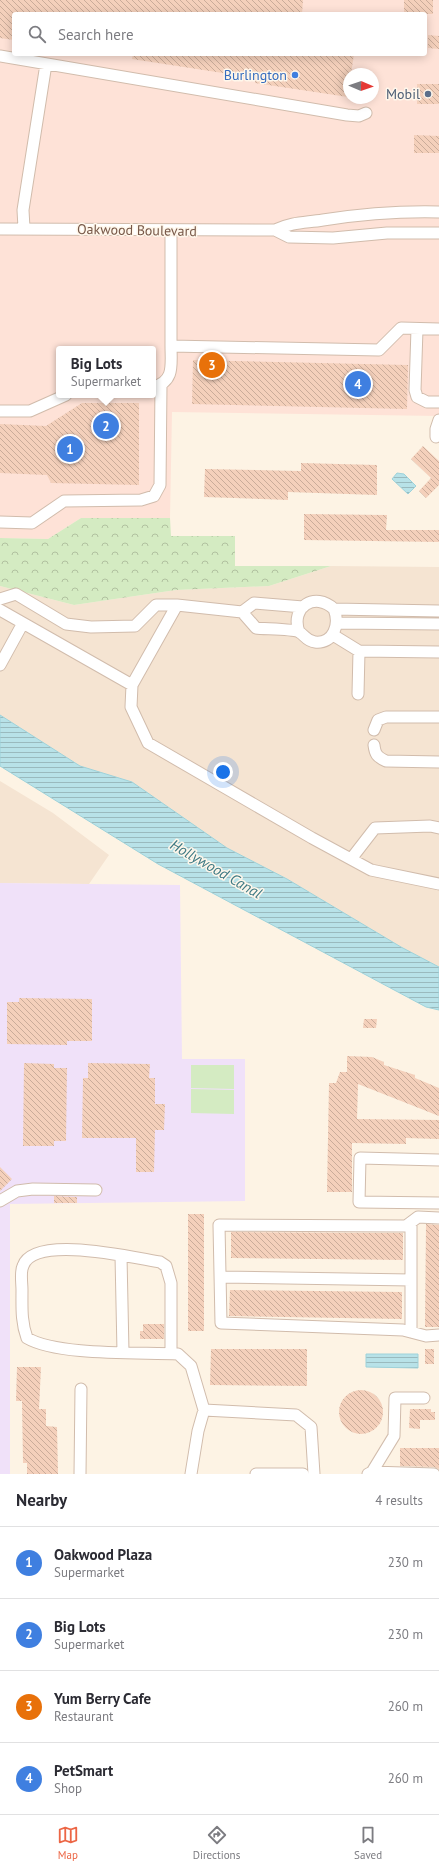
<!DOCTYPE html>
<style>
:root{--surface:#fff;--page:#f2f2f3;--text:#2b2b33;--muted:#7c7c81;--line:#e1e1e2;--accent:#ec6645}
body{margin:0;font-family:"PT Sans",sans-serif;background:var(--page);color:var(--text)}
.compass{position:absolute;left:343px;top:68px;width:36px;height:36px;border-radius:50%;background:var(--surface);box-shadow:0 2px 10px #0003;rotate:92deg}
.you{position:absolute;left:223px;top:772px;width:14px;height:14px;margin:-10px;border:3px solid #fff;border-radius:50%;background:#1a73e8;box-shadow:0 0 0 6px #1a73e833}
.badge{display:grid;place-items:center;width:26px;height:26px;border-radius:50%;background:var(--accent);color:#fff;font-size:13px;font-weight:700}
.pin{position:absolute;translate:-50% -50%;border:2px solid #fff;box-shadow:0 1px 4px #0006}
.popup{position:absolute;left:56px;top:346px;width:100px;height:52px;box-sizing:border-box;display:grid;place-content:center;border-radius:4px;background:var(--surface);filter:drop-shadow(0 1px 3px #0005);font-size:13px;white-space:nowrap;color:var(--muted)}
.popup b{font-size:15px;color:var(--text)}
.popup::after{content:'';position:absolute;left:50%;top:100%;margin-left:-8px;border:8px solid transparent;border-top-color:var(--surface)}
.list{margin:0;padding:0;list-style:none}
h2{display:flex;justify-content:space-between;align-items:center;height:52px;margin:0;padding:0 16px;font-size:17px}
h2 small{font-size:13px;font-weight:400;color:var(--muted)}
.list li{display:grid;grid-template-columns:26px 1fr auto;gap:12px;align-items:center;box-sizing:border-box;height:72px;padding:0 16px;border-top:1px solid var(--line)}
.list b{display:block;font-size:15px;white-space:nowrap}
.list p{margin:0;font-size:13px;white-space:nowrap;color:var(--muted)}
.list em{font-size:13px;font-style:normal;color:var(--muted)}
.icon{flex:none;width:22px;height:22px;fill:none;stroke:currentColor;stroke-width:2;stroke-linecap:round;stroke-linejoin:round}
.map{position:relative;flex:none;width:439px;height:1474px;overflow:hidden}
.search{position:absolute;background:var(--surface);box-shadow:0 2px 10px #0003;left:12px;right:12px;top:12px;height:44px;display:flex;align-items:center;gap:10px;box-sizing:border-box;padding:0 14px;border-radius:4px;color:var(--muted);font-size:15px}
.sheet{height:340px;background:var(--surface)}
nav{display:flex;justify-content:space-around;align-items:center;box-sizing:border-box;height:56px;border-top:1px solid var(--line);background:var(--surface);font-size:11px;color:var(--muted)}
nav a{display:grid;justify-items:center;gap:2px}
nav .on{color:var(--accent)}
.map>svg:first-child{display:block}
.residential{fill:#f5e4d2}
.commercial{fill:#fee2d7;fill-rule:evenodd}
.education{fill:#f0e1f9}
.green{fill:#d4ebc2}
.forest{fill:url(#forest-crowns)}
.water{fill:url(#water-rules);stroke:#9ed2da}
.building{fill:url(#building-back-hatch)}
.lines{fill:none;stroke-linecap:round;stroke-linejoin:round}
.minor-casing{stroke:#d1bcac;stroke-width:13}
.minor{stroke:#fff;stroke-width:11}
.shop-dot{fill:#3f7fe0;stroke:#fff7eb;stroke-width:1.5}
.service-dot{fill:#5c6f8a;stroke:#fff7eb;stroke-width:1.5}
.labels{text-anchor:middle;stroke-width:3;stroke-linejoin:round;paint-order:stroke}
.shop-label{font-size:14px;fill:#366cbe;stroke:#fff7eb;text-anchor:end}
.service-label{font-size:14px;fill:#4e5e75;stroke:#fff7eb;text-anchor:end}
.street-label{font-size:14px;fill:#775848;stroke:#fff7eb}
.water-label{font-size:15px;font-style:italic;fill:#3f7a84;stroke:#fff7eb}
</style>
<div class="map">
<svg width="439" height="1474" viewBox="0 0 439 1474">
<defs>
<pattern id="forest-crowns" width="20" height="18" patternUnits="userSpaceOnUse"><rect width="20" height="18" fill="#d4ebc2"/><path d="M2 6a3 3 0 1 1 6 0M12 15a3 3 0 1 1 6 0" fill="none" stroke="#b1c1a0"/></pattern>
<pattern id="water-rules" width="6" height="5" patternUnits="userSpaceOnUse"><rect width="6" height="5" fill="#b8e2e8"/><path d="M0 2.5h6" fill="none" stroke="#9ababe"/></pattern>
<pattern id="building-back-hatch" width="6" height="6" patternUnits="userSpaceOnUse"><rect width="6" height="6" fill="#f4d0bb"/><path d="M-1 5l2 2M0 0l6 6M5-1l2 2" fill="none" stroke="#caac9a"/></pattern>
</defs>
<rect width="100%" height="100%" fill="#fdf3e4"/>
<path class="residential" d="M331 566 439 567V967L401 947 287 879 227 848 132 782 80 766 0 715V586L74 605 176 590 269 586Z
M0 781 53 813 109 855 89 884 0 883Z"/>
<path class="commercial" d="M0 0H439V416L172 412 170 518H81L48 539 0 538ZM14 14H425V54H14ZM349 74H373V98H349ZM59 349H153V395H59Z"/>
<path class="education" d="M0 883 180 885 182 1059H245V1201L10 1204V1474H0Z"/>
<path class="green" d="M191 1065H234V1089L191 1088Z
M191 1089 234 1090V1114L191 1113Z"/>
<path class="forest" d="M81 518H170L171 536H235V566H331L269 586 176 590 74 605 0 586V538L48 539Z"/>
<path class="water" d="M397 473 404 474 416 486 408 494 392 479Z
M0 715 80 766 132 782 227 848 287 879 401 947 439 967V1010L426 1007 158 864 0 766Z
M366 1354H418V1368L366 1367Z"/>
<path class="building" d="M0 0H303L302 14H14V40L0 38Z
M404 0H433V14H404Z
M428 35 439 36V49L428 48Z
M133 54H354L351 74H349L348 97 255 83V78L132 59Z
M417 84H439V104H417Z
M414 135 439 136V153H414Z
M193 360 408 365 407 409 192 404Z
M82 403H139V485L51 483 47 475 0 473V424L46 426Z
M423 446 439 461V485L426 498 419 491 431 478 411 459Z
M301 463 377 465V495L288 492V500L204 497 205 469 301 471Z
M304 514 387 515 386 530H439V542L304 540Z
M19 998 92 999V1041H67V1045L7 1044V1002H19Z
M364 1019H377L376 1028H363Z
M347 1056 372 1057 384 1062V1065L415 1075V1078L439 1088V1116L358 1084 357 1119 439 1120V1139L406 1138V1144L352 1143V1192H327L329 1083H336L340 1072H347Z
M24 1063 54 1064V1068H67L66 1141H54V1146H23Z
M88 1063 150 1064 149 1078H155V1104H165L164 1130H155L154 1172H136V1138H82L83 1078H88Z
M0 1167 12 1179 0 1191Z
M54 1196 77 1197V1203H54Z
M188 1214H204V1331H188Z
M426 1224 439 1225V1327H425Z
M231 1232 403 1233V1260L231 1258Z
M230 1290 402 1292V1319L229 1316Z
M143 1324H164V1339H140V1331H143Z
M211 1349H307V1386L210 1385Z
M425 1349H434V1364H425Z
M17 1367H41L39 1409H46V1426L57 1427 58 1474H27V1463H23L22 1401H16Z
M339 1412a22 22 0 1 1 44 0a22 22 0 1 1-44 0Z
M410 1409H431V1412H435V1420H420V1429L409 1428Z
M400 1448H439V1469L434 1467 400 1466Z"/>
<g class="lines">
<g class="minor-casing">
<path id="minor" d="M0 56 347 115 359 116 366 113
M24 228 23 210 46 64
M0 229 275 230C293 222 304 223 323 220 362 214 399 211 439 212
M171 230V346L379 350 401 328 439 329
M275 230 289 237 333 238 387 233H439
M417 329 415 390 417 397 427 402H439
M153 387C175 382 171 364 171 346
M0 411H30L66 395
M436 437V429L439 420
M0 522 32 523 64 501 141 500 154 496 160 485 161 385
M0 599 16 594 66 624 91 627 135 626 156 605H177
M334 609 439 611
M0 610 132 685
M242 612 177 605 132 685 131 707 148 743 312 838 371 870 439 884
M338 623 439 624
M299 632C290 607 315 591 334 609 340 624 334 644 315 642 306 641 305 635 299 632 294 629 263 629 256 628L242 612 254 603 303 607
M333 635 359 651 439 652
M0 665 23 623
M358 694 359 651
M374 730 378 720 386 717H439
M374 745C375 754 377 757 386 761L439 762
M351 859 375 828 430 826 439 828
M439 1160 360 1158 359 1202 439 1203
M0 1201 17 1191 33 1189 96 1190
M439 1218 418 1217 406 1226 219 1225 221 1323 403 1330 426 1336 439 1335
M411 1222V1332
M121 1256 123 1352
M220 1277 411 1280
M171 1353V1283L166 1266 160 1262C134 1258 34 1234 23 1266 20 1272 22 1283 22 1290 22 1307 21 1322 27 1338 58 1356 140 1352 178 1354L191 1366 204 1410
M372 1472 394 1436 395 1398H424
M80 1474 81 1389
M191 1474 198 1431 204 1410 296 1415 311 1427 314 1474
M256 1474H303
M368 1474 372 1472 434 1474"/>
</g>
<use href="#minor" class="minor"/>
</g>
<circle class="shop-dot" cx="295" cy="75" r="4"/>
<circle class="service-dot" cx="428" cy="94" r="4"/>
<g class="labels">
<g class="shop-label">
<text x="287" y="80">Burlington</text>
</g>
<g class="service-label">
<text x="420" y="99">Mobil</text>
</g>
<g class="street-label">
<text transform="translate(137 230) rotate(1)" y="5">Oakwood Boulevard</text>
</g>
<g class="water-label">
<text transform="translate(216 869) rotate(30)" y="5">Hollywood Canal</text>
</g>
</g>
</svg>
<svg class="compass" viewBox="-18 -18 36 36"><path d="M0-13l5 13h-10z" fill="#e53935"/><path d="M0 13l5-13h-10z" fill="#7c7c81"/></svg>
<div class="you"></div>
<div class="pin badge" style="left:70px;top:449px;background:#3f7fe0">1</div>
<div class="pin badge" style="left:106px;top:426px;background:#3f7fe0">2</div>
<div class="popup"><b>Big Lots</b>Supermarket</div>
<div class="pin badge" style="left:212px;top:365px;background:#e8710a">3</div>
<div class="pin badge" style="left:358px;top:384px;background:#3f7fe0">4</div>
<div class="search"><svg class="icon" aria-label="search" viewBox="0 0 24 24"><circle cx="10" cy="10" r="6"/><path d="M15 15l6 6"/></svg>Search here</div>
</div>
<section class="sheet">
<h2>Nearby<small>4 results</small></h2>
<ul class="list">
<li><span class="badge" style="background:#3f7fe0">1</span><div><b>Oakwood Plaza</b><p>Supermarket</p></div><em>230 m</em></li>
<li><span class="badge" style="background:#3f7fe0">2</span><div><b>Big Lots</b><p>Supermarket</p></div><em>230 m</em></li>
<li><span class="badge" style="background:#e8710a">3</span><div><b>Yum Berry Cafe</b><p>Restaurant</p></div><em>260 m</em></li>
<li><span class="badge" style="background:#3f7fe0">4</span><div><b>PetSmart</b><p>Shop</p></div><em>260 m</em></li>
</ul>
</section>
<nav>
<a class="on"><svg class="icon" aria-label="map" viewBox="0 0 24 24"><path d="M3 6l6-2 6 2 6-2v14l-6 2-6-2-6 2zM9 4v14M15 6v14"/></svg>Map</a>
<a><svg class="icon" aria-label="directions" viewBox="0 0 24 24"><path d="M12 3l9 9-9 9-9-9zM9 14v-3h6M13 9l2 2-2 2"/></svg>Directions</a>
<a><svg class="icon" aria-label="saved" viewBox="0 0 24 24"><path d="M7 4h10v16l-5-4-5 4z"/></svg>Saved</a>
</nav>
